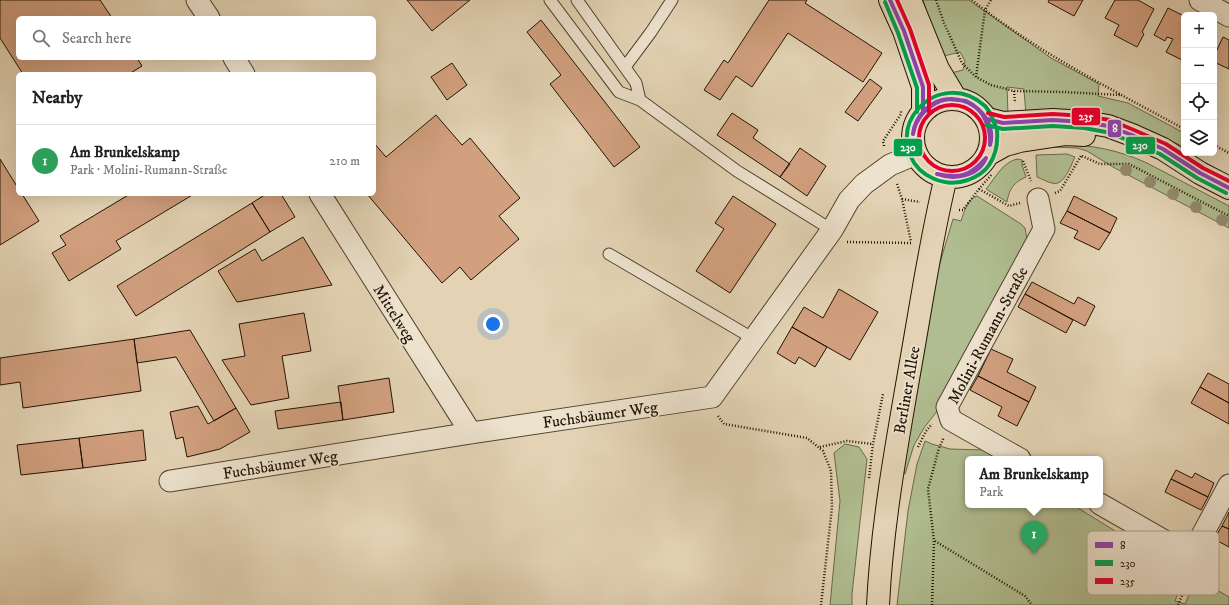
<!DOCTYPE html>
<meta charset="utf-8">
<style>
:root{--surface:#fff;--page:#f6f6f6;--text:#222;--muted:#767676;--line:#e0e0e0;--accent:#d93025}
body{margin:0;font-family:"IM FELL DW Pica",serif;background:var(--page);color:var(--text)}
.controls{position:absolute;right:12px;top:12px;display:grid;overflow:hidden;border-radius:6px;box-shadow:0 4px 16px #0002}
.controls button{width:36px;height:36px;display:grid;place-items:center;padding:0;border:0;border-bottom:1px solid var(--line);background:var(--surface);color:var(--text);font:20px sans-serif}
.you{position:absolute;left:493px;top:324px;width:14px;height:14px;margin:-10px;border:3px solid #fff;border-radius:50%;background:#1a73e8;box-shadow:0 0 0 6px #1a73e833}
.badge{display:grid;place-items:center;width:26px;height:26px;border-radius:50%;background:var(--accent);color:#fff;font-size:13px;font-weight:700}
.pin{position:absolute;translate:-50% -33px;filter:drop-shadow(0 1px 2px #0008)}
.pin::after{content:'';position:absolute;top:21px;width:14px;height:12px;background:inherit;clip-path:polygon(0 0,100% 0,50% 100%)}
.popup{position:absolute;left:965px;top:456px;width:138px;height:52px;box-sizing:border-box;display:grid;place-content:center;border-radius:6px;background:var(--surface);filter:drop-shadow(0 1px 3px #0005);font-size:13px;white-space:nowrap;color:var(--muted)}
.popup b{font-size:15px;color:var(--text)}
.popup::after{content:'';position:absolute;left:50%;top:100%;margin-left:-8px;border:8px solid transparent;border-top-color:var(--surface)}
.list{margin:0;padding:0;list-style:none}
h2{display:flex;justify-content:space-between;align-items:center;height:52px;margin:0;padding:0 16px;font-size:17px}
h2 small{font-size:13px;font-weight:400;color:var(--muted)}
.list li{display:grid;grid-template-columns:26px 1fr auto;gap:12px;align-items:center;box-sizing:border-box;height:72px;padding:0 16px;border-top:1px solid var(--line)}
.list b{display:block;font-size:15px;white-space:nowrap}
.list p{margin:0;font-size:13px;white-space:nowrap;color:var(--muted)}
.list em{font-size:13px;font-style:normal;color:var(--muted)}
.icon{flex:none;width:22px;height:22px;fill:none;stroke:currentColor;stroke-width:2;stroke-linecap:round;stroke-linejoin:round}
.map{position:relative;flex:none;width:1229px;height:605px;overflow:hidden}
.search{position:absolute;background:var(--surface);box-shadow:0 4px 16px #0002;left:16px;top:16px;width:360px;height:44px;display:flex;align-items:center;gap:10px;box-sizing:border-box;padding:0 14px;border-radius:6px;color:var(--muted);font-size:15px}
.panel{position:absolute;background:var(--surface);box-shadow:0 4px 16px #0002;left:16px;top:72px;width:360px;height:124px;border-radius:6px}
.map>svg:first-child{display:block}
.green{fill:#b0bd90;stroke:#68684a}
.building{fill:#d2a07f;stroke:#211303}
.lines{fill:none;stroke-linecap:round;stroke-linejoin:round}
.service-casing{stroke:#52432f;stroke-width:13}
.minor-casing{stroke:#52432f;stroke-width:23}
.primary-casing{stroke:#211303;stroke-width:24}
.path{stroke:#211303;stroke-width:2.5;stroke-dasharray:1 2;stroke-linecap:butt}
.service{stroke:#ede2ce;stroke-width:11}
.minor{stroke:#ede2ce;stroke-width:21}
.primary{stroke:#e3d3b4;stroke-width:22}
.bus-1-casing{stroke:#ede2ce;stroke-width:7}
.bus-2-casing{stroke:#ede2ce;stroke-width:7}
.bus-3-casing{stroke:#ede2ce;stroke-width:7}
.bus-1{stroke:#8e44ad;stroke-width:4}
.bus-2{stroke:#029f4d;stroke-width:4}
.bus-3{stroke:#e4002b;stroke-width:4}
.tree{fill:#948a6e}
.labels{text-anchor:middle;stroke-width:3.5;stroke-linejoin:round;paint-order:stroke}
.street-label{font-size:16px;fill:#211303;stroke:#ede2ce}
.key{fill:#ede2ce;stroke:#b0a491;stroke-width:1}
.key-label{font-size:11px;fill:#211303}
.line-badge{stroke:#ede2ce;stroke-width:1.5}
.badge-label{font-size:11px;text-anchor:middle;font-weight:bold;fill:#fff}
</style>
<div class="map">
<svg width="1229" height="605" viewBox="0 0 1229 605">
<rect width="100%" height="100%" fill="#e3d3b4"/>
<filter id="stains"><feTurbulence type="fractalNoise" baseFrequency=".005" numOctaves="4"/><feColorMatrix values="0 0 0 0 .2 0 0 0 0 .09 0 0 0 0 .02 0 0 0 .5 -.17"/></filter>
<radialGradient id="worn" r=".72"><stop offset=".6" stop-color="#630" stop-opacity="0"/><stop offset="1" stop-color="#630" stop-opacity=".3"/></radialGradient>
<path class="green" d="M923 0H969L1051 58 1099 84 1098 96 1128 103 1184 133V147L1138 126 1026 116 1024 89 1007 87 1008 114C996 111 988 105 977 98 966 91 956 84 947 74L963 70 965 61 960 52 940 57Z
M1058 144C1091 145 1116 149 1147 163L1229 206V228L1113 167 1087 151 1077 148 1053 147Z
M1067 154 1075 157C1071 165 1064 187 1052 183 1047 182 1042 179 1037 177L1036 155Z
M1017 159 1022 160V165L1026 177C1014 182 1009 189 1007 202L986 189C996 177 1002 163 1017 159Z
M977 196 1021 224 1025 228 1027 239 941 406 924 428 914 445 905 474H901L937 273 953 219 961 221C964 212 967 199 977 196Z
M925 441 932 444 950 449 984 450 999 459H968V505H1073L1177 569 1182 583 1175 601 1185 604 1196 578 1229 597V605H897L908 511 917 464Z
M845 444 859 447 867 459 852 594V605H830L840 501 834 453Z"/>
<path class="building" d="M0 0H100L112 18H18V58H137L142 66 129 74H23L0 38Z
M407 0H470L432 31Z
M769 0H807L805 3 882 53 863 82 788 33 752 87 736 76 720 100 704 90 724 60 728 63Z
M1049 0H1083L1074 16 1048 2Z
M1115 0H1138L1154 9 1142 32 1144 34 1137 47 1114 35 1119 25 1105 18Z
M1168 8 1184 16V61L1166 52 1173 39 1167 37 1165 41 1154 35Z
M541 20 640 147 614 167 550 84 561 75 527 32Z
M1223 37 1229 40V69L1214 62V56Z
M452 63 467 85 447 100 431 77Z
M870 79 882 88 858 121 845 112Z
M732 113 758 130 753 138 790 164 780 177 717 135Z
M436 115 462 145 470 138 520 198 499 216 519 239 471 280 460 267 442 283 367 194H374V143L386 157Z
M800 148 826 166 807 196 780 177Z
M0 159 18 188V194H22L39 221 0 245Z
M130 194H194L116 241 121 249 69 281 52 253 66 245 60 236Z
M266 194H281L295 217 270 232 252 203Z
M733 196 776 224 730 293 696 271 724 229 715 223Z
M1074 196 1117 218 1110 233 1067 211Z
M252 203 270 232 136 316 117 286Z
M1067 211 1110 233 1099 250 1074 238 1078 231 1060 223Z
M303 237 332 285 237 302 218 271 255 249 262 261Z
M1032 282 1074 304 1078 297 1095 306 1085 326 1025 294Z
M839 289 878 312 850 360 792 327 804 307 823 318Z
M1025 294 1073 320 1066 333 1018 307Z
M304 313 311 351 282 356 289 398 251 405 222 360 245 356 239 324Z
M792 327 827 347 815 367 799 357 795 364 777 353Z
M190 330 236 408 214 421 176 357 137 363 134 339Z
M134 339 141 391 23 408 20 382 0 385V358Z
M991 349 1013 359 1007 372 1036 387 1029 402 978 376Z
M1208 373 1229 384V403L1200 387Z
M978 376 1029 402 1017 426 998 416 1002 407 970 390Z
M389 378 394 412 343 420 338 386Z
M1200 387 1229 403V424L1191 403Z
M341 402 343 420 278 429 275 411Z
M198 406 208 424 236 408 250 432 220 449 187 457 183 437 176 439 170 412Z
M143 430 146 460 83 468 79 438Z
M79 438 83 468 21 475 17 445Z
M1176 470 1192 478 1195 473 1214 483 1208 497 1171 479Z
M1171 479 1208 497 1201 510 1165 492Z
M1229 512V529L1222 526Z
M1222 526 1229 529V547L1214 539Z"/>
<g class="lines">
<g class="service-casing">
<path id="service" d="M550 0 619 92 640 100 737 171 832 230
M577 0 636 83 640 100
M625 67 651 32 672 0
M609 254 754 339"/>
</g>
<g class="minor-casing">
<path id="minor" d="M197 0 209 18
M1200 0 1229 16
M234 58 244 74
M320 194 471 433
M1020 459 951 420 947 407 1044 229 1038 199
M170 481 471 433 712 397 832 230 849 200 864 184 890 165 916 154
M1100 504 1191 556 1229 485"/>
</g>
<g class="primary-casing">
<path id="primary" d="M890 0 904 31 923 87V112
M910 0 938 69 956 99
M913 138a39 39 0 1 1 78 0a39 39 0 1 1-78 0Z
M987 119 1003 123 1053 120 1085 122 1108 126 1132 135 1163 149 1200 173 1229 188
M989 154 1005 145 1020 141 1066 134 1084 135
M878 605C882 523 897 443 911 362 922 300 931 238 946 177"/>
</g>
<path class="path" d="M936 0 944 23 962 63 976 77 991 85 1014 91 1064 92 1120 95
M972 0C1037 52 1111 89 1184 129
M976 77 985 10 991 0
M1014 91 1015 103
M1214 145 1229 153
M884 146 883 141 901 114V110
M1082 156 1100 164H1129L1229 216
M1023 161 1031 181
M897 184 902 199 911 242
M979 189 1009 206 1020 203
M1055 193 1060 191 1081 156
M902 199 920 202
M959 210H963L979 189 992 174
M847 242 911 243
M718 416 724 424 807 438 823 451 831 471 832 507 821 605
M820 447 847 441 873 444
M918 447 926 431 932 424
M869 478 873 444 883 394
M935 541 1025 596 1032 605
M932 605 934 541 928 489 939 448 944 437
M1178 605 1191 574"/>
<use href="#service" class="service"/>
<use href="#minor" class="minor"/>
<use href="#primary" class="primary"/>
<g class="bus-1-casing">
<path id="bus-1" d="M890 0 904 31 923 87V112
M950 99C955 100 961 100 966 101 984 109 991 127 990 145
M950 99C974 98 997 121 990 145
M987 119 1003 123 1053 120 1085 122 1108 126 1132 135 1163 149 1200 173 1229 188
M913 134C915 116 931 99 950 99
M913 134C914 130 915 125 917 122 923 110 936 100 950 99
M937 174C960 179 970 176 986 158
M937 174C953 180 978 177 986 158"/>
</g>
<g class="bus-2-casing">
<path id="bus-2" d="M885 2 898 33 917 88V112
M986 125 1003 129 1053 126 1084 128 1106 132 1130 141 1160 154 1197 178 1226 193
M996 127C993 120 991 112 985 106 964 87 936 89 918 109 910 118 906 129 907 140 908 145 908 150 910 155 919 177 945 188 968 180 976 177 984 173 989 165 996 155 998 142 997 130"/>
</g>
<g class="bus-3-casing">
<path id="bus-3" d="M897 0 910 29 929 85V112
M919 138a33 33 0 1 1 66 0a33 33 0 1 1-66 0Z
M988 113 1004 117 1053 114 1085 116 1110 120 1134 130 1166 144 1203 168 1229 181"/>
</g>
<use href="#bus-1" class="bus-1"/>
<use href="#bus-2" class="bus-2"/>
<use href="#bus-3" class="bus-3"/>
</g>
<g class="tree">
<circle cx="1126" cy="170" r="6"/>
<circle cx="1150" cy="182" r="6"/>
<circle cx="1173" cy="194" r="6"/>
<circle cx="1196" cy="207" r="6"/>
<circle cx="1222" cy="220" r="6"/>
</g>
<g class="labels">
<g class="street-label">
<text transform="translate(395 313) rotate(58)" y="6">Mittelweg</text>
<text transform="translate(987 335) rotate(-62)" y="6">Molini-Rumann-Straße</text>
<text transform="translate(906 390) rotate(-80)" y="6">Berliner Allee</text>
<text transform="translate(600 414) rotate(-8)" y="6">Fuchsbäumer Weg</text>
<text transform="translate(280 464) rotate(-9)" y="6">Fuchsbäumer Weg</text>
</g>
</g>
<rect x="1087" y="531" width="132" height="64" rx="6" class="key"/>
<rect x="1095" y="542" width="18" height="6" fill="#8e44ad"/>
<rect x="1095" y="560" width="18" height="6" fill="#029f4d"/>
<rect x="1095" y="578" width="18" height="6" fill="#e4002b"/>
<g class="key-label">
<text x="1120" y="549">8</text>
<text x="1120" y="567">230</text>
<text x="1120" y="585">235</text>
</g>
<g class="line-badge">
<rect x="1071" y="107" width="30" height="19" rx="4" fill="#e4002b"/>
<rect x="1107" y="119" width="15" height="19" rx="4" fill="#8e44ad"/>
<rect x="1125" y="136" width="31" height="19" rx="4" fill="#029f4d"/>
<rect x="893" y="138" width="30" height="19" rx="4" fill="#029f4d"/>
</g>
<g class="badge-label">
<text x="1086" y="120">235</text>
<text x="1115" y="132">8</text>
<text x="1140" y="149">230</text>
<text x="908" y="151">230</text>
</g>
<rect width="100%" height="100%" filter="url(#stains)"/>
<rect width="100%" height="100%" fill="url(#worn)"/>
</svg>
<div class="controls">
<button>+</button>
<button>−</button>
<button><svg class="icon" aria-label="locate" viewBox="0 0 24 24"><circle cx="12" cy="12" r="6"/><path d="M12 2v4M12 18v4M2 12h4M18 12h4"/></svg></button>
<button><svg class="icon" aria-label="layers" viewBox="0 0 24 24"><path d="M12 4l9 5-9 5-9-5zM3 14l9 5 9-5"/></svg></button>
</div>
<div class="you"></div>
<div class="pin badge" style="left:1034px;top:554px;background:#2e9e5b">1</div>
<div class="popup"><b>Am Brunkelskamp</b>Park</div>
<div class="search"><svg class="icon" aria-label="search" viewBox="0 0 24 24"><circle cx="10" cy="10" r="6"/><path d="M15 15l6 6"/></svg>Search here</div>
<section class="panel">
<h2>Nearby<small></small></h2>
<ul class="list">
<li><span class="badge" style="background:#2e9e5b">1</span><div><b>Am Brunkelskamp</b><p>Park · Molini-Rumann-Straße</p></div><em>210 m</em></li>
</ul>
</section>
</div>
